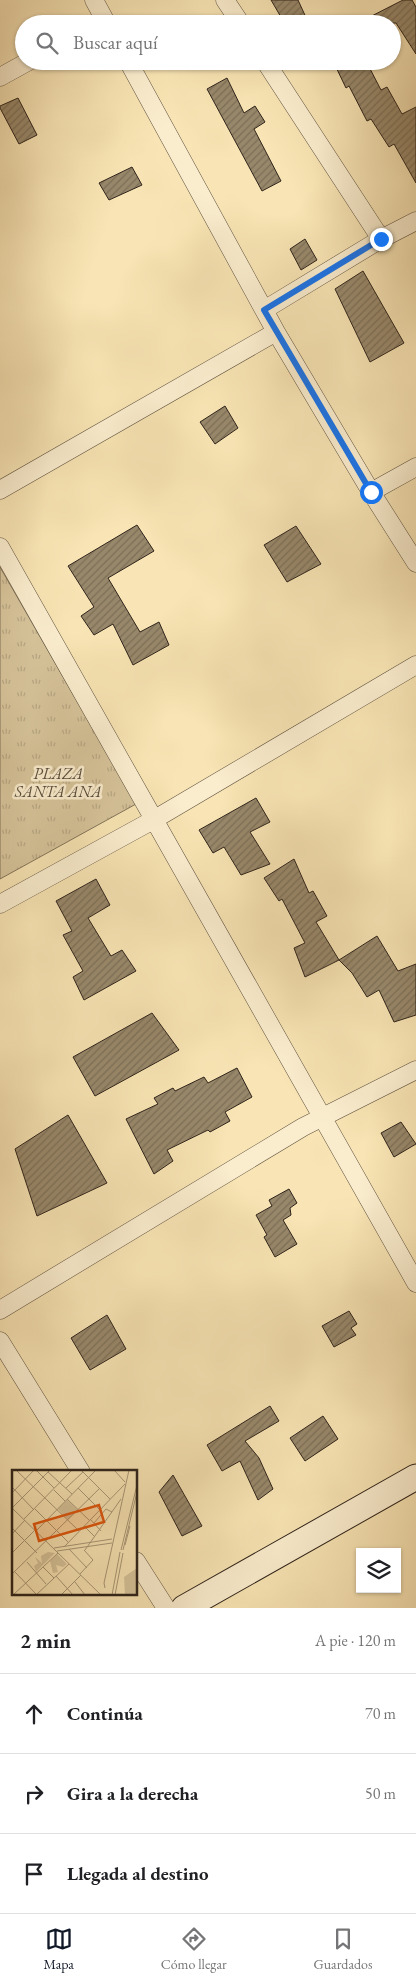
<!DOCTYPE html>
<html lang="es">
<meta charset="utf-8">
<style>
:root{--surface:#fff;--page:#f2f2f2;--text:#202124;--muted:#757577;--line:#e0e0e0;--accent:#111827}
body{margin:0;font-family:"EB Garamond",serif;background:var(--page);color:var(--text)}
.controls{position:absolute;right:15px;bottom:15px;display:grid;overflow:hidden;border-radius:0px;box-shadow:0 1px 4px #0004}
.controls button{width:45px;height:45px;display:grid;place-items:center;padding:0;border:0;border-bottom:1px solid var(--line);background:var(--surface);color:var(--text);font:25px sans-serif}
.stop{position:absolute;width:15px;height:15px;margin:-11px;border:4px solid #1a73e8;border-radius:50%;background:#fff}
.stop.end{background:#1a73e8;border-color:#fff;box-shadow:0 1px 5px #0008}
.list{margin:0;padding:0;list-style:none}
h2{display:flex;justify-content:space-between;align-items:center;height:65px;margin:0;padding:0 20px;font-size:21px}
h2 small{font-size:16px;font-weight:400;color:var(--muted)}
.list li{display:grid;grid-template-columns:32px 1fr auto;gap:15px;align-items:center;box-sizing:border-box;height:80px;padding:0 20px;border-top:1px solid var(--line)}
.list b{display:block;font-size:19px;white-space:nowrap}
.list em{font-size:16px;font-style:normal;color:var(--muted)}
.icon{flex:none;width:28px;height:28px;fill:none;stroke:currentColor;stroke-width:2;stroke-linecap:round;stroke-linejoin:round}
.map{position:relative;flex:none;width:416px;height:1608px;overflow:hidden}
.search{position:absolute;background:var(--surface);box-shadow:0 1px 4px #0004;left:15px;right:15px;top:15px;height:55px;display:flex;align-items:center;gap:12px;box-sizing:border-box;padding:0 18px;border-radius:28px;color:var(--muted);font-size:19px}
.sheet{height:305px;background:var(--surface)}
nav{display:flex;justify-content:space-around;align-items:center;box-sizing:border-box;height:70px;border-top:1px solid var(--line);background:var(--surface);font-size:14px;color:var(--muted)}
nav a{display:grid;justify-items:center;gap:2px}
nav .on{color:var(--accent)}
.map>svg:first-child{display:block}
.park{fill:url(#park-tufts);stroke:#82745a}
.building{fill:url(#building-hatch);stroke:#2f241b}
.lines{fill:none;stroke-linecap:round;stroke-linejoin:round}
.street-casing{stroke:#615441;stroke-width:19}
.secondary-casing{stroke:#2f241b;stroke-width:27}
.street{stroke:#faedce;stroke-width:18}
.secondary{stroke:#faedce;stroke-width:25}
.route{stroke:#1a73e8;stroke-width:6}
.labels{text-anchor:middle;stroke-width:5;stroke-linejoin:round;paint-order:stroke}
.park-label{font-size:16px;font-style:italic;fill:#594c3b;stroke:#faedce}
.inset-road{fill:none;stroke:#a89777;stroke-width:1}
.view{fill:#df560d;fill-opacity:0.15;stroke:#df560d;stroke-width:2.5}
.inset-edge{fill:none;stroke:#2f241b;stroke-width:2.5}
</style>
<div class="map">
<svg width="416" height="1608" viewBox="0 0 416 1608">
<defs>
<pattern id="park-tufts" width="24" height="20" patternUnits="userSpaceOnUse" patternTransform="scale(1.25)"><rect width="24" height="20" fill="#d6c39a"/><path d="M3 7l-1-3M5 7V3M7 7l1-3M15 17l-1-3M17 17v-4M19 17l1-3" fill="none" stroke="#b8a784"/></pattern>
<pattern id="building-hatch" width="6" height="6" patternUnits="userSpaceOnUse" patternTransform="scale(1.25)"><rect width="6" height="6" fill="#98886b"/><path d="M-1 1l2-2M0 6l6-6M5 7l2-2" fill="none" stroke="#7c6f57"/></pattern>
</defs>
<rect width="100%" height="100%" fill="#f8e4b4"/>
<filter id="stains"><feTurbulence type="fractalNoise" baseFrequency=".004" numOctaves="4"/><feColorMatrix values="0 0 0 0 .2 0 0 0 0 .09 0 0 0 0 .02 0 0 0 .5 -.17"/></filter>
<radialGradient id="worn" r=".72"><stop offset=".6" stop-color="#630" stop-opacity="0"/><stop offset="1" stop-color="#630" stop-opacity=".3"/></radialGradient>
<path class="park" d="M0 567 136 804 0 879Z"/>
<path class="building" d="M271 0H298L309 24H285Z
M403 0H412L416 7V54L396 23 356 24Z
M333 61H366L381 90 387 87 402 114 416 107V183L394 144 389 147 371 119 367 121 349 86 346 88Z
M227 78 244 113 255 106 265 122 254 129 281 181 262 191 207 89Z
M18 98 37 135 19 144 0 108V106Z
M132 167 142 185 109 200 99 183Z
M305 239 317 260 301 270 290 249Z
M363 271 404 343 370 362 335 289Z
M225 406 238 428 215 444 200 422Z
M137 525 154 551 108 578 140 632 159 622 169 645 133 665 113 624 94 635 81 616 94 607 68 566Z
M296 526 321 564 287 582 264 545Z
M256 798 270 822 250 832 270 864 241 875 224 847 213 853 199 830Z
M294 859 309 893 313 891 327 916 316 922 339 960 305 977 294 948 305 943 282 899 279 901 264 878Z
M96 879 110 905 88 918 111 956 122 950 136 971 84 1000 73 977 83 971 63 935 72 931 56 901Z
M377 936 398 971 416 964V1015L394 1022 379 990 367 997 352 973 339 960Z
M152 1013 179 1050 95 1096 73 1057Z
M237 1068 252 1097 225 1112 230 1121 210 1132 208 1130 167 1150 173 1161 154 1174 126 1119 158 1104 154 1098 173 1088 175 1091 204 1077 208 1083Z
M68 1115 107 1183 37 1216 15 1149Z
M401 1122 416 1144 394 1157 381 1133Z
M289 1189 297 1203 290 1208 291 1215 283 1220 297 1244 275 1257 264 1237 267 1235 256 1215 272 1206 269 1200Z
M349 1311 357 1324 351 1328 356 1335 334 1347 322 1326Z
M107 1315 126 1349 90 1370 71 1338Z
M270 1406 279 1421 245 1441 259 1458 273 1489 258 1500 240 1461 222 1471 207 1445Z
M323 1416 338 1439 305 1461 290 1438Z
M173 1475 202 1526 182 1536 159 1492Z"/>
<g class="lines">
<g class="street-casing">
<path id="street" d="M94 0 107 24
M225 0 241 24
M128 61 276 332 371 492 416 563
M265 61 381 239
M0 77 29 61
M264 310 381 239 416 221
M0 490 276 332
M371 492 416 467
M0 547 416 1283
M0 904 155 819 416 665
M0 1310 303 1127 416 1070
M0 1341 81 1472
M136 1561 166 1608"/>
</g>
<g class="secondary-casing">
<path id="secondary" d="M184 1608 416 1477"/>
</g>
<use href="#street" class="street"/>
<use href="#secondary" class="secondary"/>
</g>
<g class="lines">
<path class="route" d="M371 492 264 310 381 239"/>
</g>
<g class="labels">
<g class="park-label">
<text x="58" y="779">PLAZA<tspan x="58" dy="18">SANTA ANA</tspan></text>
</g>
</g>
<g transform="translate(12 1470)">
<rect width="125" height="125" fill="#f8e4b4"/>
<path d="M36 82 43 83 24 102 22 96 26 93 23 87 30 93 29 86ZM45 84 55 94 51 97 44 95 46 102 41 103 38 91ZM125 98V125H113L112 107Z" fill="#d6c39a"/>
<path d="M55 30 66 40 56 50 46 39Z" fill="#d6c39a"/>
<path class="inset-road" d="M4 0 67 61M24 0 42 18M69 0 98 29M102 0 113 12M36 2 60 24M0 17 22 40M54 18 71 2M66 18 88 40M42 20 53 31M0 23 22 0M55 29 77 50M0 38 89 125M0 38 38 0M23 39 56 72M12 49 60 0M78 49 89 61M82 53 94 39 100 42M72 56 83 67M0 58 25 83M24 61 84 0M0 64 13 50M113 75 118 56M52 77 113 14M42 78 100 69M57 79 75 98M73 80 109 29M109 80 125 15M111 80 125 22M45 81 100 73M0 83 23 60M15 92 34 114M31 97 42 108M3 102 24 124M0 104 88 18M68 104 81 90 72 80M44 106 61 125M63 112 73 125M93 118 92 113 117 0M1 125 46 83M24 125 57 94M49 125 69 105M100 125 108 82M103 125 111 83"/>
<path class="view" d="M87 35 92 52 27 71 22 54Z"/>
<rect width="125" height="125" class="inset-edge"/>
</g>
<rect width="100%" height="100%" filter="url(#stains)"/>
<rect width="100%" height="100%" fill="url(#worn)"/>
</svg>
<div class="controls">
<button><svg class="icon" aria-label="layers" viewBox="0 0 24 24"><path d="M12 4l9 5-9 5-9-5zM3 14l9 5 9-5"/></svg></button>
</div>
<div class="stop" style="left:371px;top:492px"></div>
<div class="stop end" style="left:381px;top:239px"></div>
<div class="search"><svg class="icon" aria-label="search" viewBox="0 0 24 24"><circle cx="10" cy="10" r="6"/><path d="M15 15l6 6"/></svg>Buscar aquí</div>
</div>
<section class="sheet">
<h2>2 min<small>A pie · 120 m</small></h2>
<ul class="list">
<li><svg class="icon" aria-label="ahead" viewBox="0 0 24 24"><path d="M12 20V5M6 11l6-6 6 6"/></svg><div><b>Continúa</b></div><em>70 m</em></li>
<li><svg class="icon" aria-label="right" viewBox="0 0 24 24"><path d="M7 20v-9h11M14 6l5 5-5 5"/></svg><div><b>Gira a la derecha</b></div><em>50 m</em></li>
<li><svg class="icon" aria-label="arrive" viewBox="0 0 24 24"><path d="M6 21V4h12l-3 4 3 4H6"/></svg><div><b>Llegada al destino</b></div></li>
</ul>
</section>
<nav>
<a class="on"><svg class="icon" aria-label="map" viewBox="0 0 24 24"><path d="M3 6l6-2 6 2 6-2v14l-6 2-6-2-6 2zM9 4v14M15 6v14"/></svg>Mapa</a>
<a><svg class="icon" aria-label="directions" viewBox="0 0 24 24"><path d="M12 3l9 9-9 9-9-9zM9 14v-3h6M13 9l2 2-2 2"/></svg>Cómo llegar</a>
<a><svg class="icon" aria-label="saved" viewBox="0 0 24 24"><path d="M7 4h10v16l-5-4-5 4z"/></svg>Guardados</a>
</nav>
